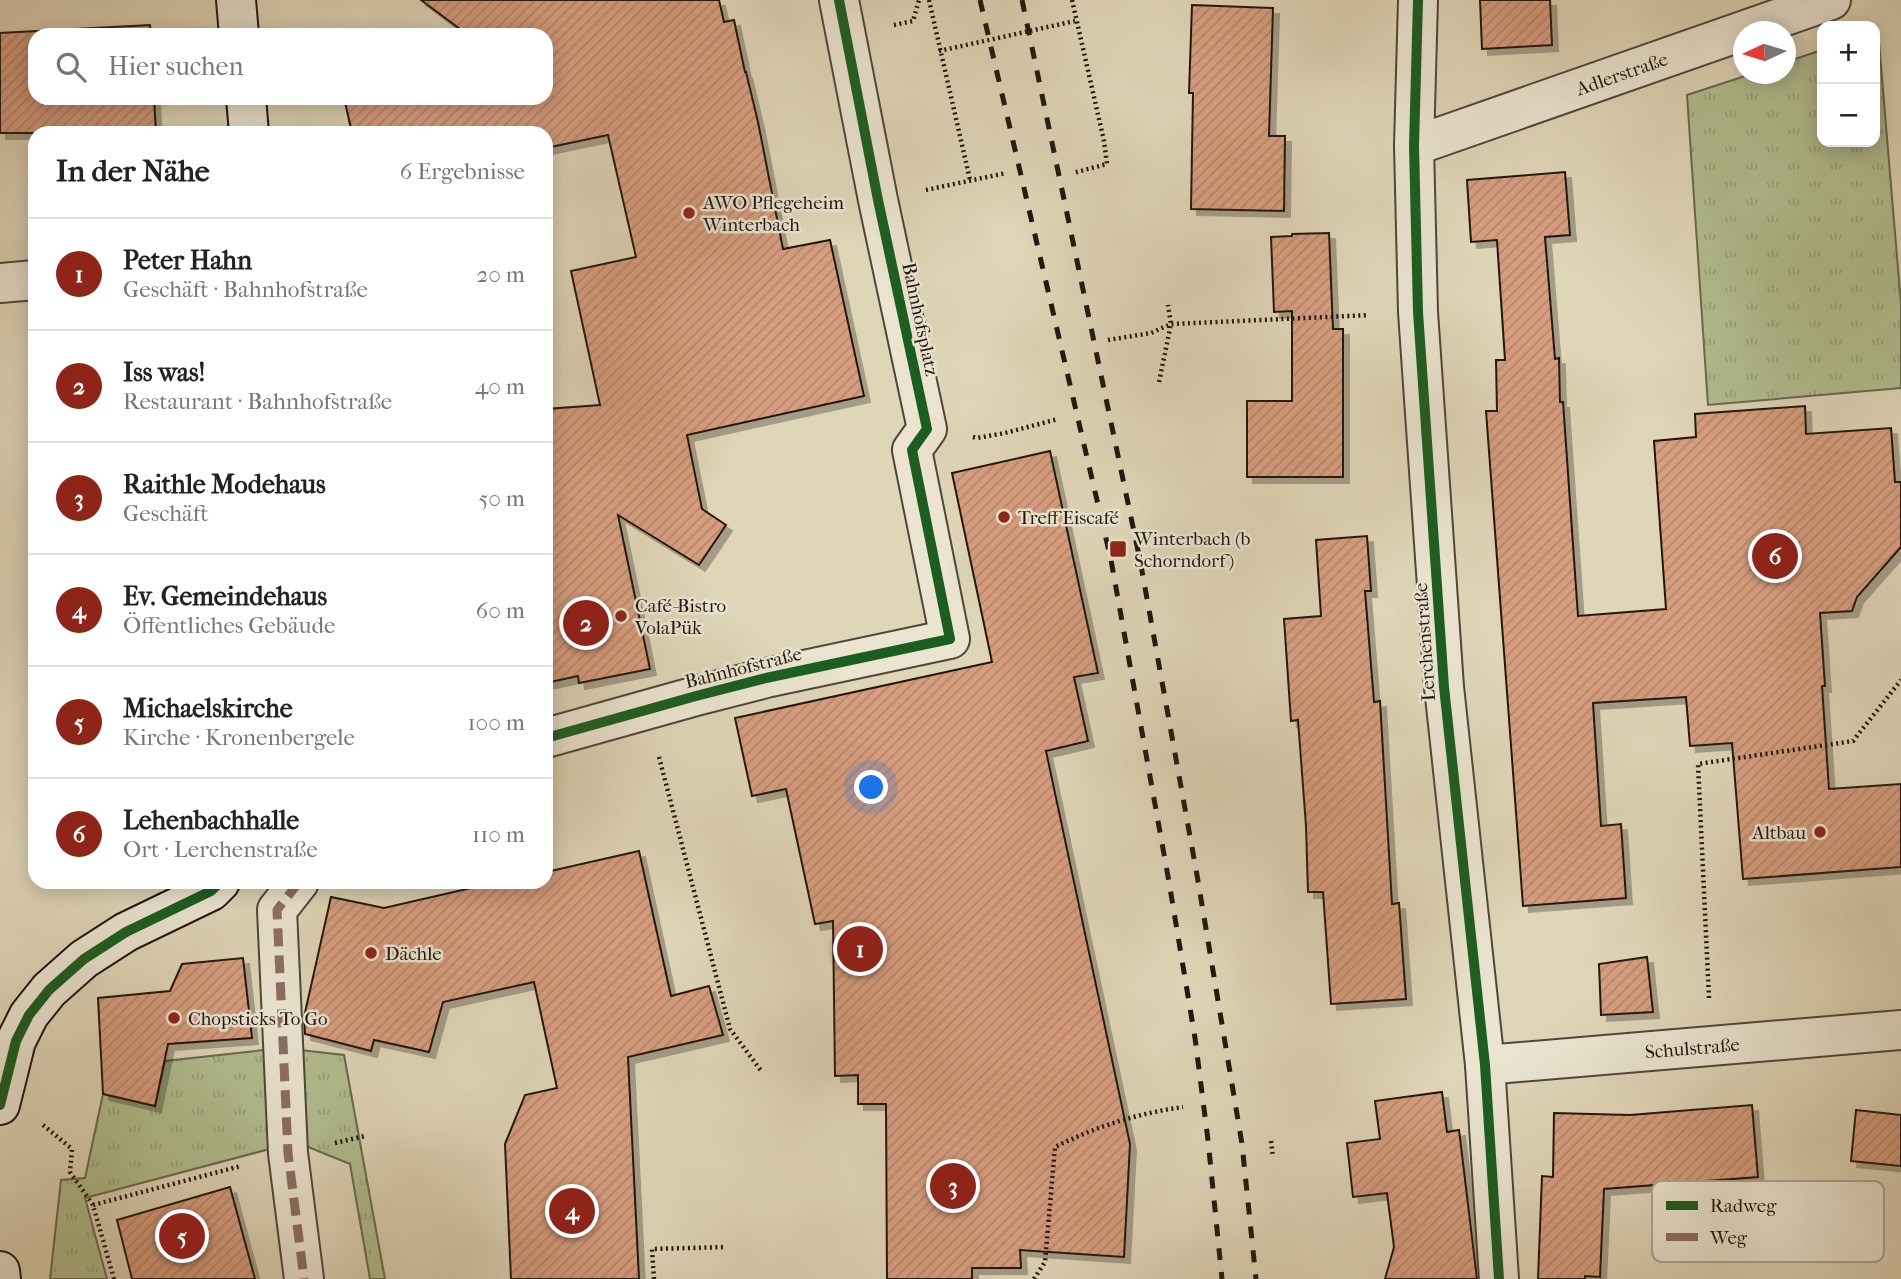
<!DOCTYPE html>
<html lang="de">
<meta charset="utf-8">
<style>
:root{--surface:#fff;--page:#f2f2f2;--text:#222;--muted:#767676;--line:#e0e0e0;--accent:#8f2418}
body{margin:0;font-family:"IM FELL French Canon",serif;background:var(--page);color:var(--text)}
.controls{position:absolute;right:21px;top:21px;display:grid;overflow:hidden;border-radius:14px;box-shadow:0 4px 18px #0003}
.controls button{width:63px;height:63px;display:grid;place-items:center;padding:0;border:0;border-bottom:2px solid var(--line);background:var(--surface);color:var(--text);font:35px sans-serif}
.compass{position:absolute;left:1733px;top:21px;width:63px;height:63px;border-radius:50%;background:var(--surface);box-shadow:0 4px 18px #0003;rotate:266deg}
.you{position:absolute;left:872px;top:788px;width:24px;height:24px;margin:-18px;border:5px solid #fff;border-radius:50%;background:#1a73e8;box-shadow:0 0 0 10px #1a73e833}
.badge{display:grid;place-items:center;width:46px;height:46px;border-radius:50%;background:var(--accent);color:#fff;font-size:23px;font-weight:700}
.pin{position:absolute;translate:-50% -50%;border:4px solid #fff;box-shadow:0 2px 7px #0006}
.list{margin:0;padding:0;list-style:none}
h2{display:flex;justify-content:space-between;align-items:center;height:91px;margin:0;padding:0 28px;font-size:30px}
h2 small{font-size:23px;font-weight:400;color:var(--muted)}
.list li{display:grid;grid-template-columns:46px 1fr auto;gap:21px;align-items:center;box-sizing:border-box;height:112px;padding:0 28px;border-top:2px solid var(--line)}
.list b{display:block;font-size:26px;white-space:nowrap}
.list p{margin:0;font-size:23px;white-space:nowrap;color:var(--muted)}
.list em{font-size:23px;font-style:normal;color:var(--muted)}
.icon{flex:none;width:38px;height:38px;fill:none;stroke:currentColor;stroke-width:2;stroke-linecap:round;stroke-linejoin:round}
.map{position:relative;flex:none;width:1901px;height:1279px;overflow:hidden}
.search{position:absolute;background:var(--surface);box-shadow:0 4px 18px #0003;left:28px;top:28px;width:525px;height:77px;display:flex;align-items:center;gap:18px;box-sizing:border-box;padding:0 24px;border-radius:21px;color:var(--muted);font-size:26px}
.panel{position:absolute;background:var(--surface);box-shadow:0 4px 18px #0003;left:28px;top:126px;width:525px;height:763px;border-radius:21px}
.map>svg:first-child{display:block}
.grass{fill:url(#grass-tufts);stroke:#686a50;stroke-width:2}
.building{fill:url(#building-hatch);stroke:#201710;stroke-width:2;filter:url(#shadow)}
.lines{fill:none;stroke-linecap:round;stroke-linejoin:round}
.street-casing{stroke:#50463a;stroke-width:42}
.secondary-casing{stroke:#201710;stroke-width:42}
.path{stroke:#201710;stroke-width:4.5;stroke-dasharray:2 3.5;stroke-linecap:butt}
.street{stroke:#eae4d0;stroke-width:38}
.secondary{stroke:#eae4d0;stroke-width:38}
.rail{stroke:#201710;stroke-width:5;stroke-dasharray:12 12;stroke-linecap:butt}
.path-bridge{stroke:#201710;stroke-width:4.5;stroke-dasharray:2 3.5;stroke-linecap:butt}
.quiet{stroke:#8d6e63;stroke-width:9;stroke-dasharray:18 9;stroke-linecap:butt}
.cycleway-casing{stroke:#eae4d0;stroke-width:15}
.cycleway{stroke:#1b5e20;stroke-width:10}
.poi-dot{fill:#8f2418;stroke:#eae4d0;stroke-width:2.5}
.labels{text-anchor:middle;stroke-width:5;stroke-linejoin:round;paint-order:stroke}
.street-label{font-size:19px;fill:#201710;stroke:#eae4d0}
.poi-label{font-size:19px;fill:#201710;stroke:#eae4d0;text-anchor:start}
.key{fill:#eae4d0;stroke:#ada696;stroke-width:2}
.key-label{font-size:19px;fill:#201710}
</style>
<div class="map">
<svg width="1901" height="1279" viewBox="0 0 1901 1279">
<defs>
<pattern id="grass-tufts" width="24" height="20" patternUnits="userSpaceOnUse" patternTransform="scale(1.75)"><rect width="24" height="20" fill="#b1bd8f"/><path d="M3 7l-1-3M5 7V3M7 7l1-3M15 17l-1-3M17 17v-4M19 17l1-3" fill="none" stroke="#98a27a"/></pattern>
<pattern id="building-hatch" width="6" height="6" patternUnits="userSpaceOnUse" patternTransform="scale(1.75)"><rect width="6" height="6" fill="#d69d7e"/><path d="M-1 1l2-2M0 6l6-6M5 7l2-2" fill="none" stroke="#b7866c"/></pattern>
<filter id="shadow"><feDropShadow dx="6" dy="6" stdDeviation="0" flood-color="#0004"/></filter>
</defs>
<rect width="100%" height="100%" fill="#dfd5b7"/>
<filter id="stains"><feTurbulence type="fractalNoise" baseFrequency=".00286" numOctaves="4"/><feColorMatrix values="0 0 0 0 .2 0 0 0 0 .09 0 0 0 0 .02 0 0 0 .5 -.17"/></filter>
<radialGradient id="worn" r=".72"><stop offset=".6" stop-color="#630" stop-opacity="0"/><stop offset="1" stop-color="#630" stop-opacity=".3"/></radialGradient>
<path class="grass" d="M1878 31 1901 304V388L1708 405 1687 95 1751 74H1786V62L1822 50V142H1875V32Z
M282 1048 344 1055 385 1279H370L350 1164 296 1142 85 1198 107 1279H50L61 1180 85 1178 103 1094 155 1106 165 1061Z"/>
<path class="building" d="M421 0H719L724 22 734 20 745 72H746L758 122 783 249 830 240 864 396 687 435 702 509 726 525 699 565 618 515 650 669 579 683 578 676 546 683V409L600 405 571 271 636 257 608 135 546 148V133H352L344 98H546V35H468Z
M1480 0H1550L1552 45 1482 49Z
M1192 5 1273 8 1269 136H1285L1284 211 1191 209 1193 93H1189Z
M150 25 151 35H35V98H154L156 133H0V33Z
M1565 172 1570 235 1545 237 1555 359 1559 358 1560 402H1563L1578 616 1666 609 1654 441 1696 437 1695 414 1805 406 1806 434 1891 428 1895 482H1901V547L1857 597 1852 611 1820 613 1825 686H1822L1829 789 1901 784V867L1743 879 1732 743 1690 746 1686 697 1593 703 1601 826 1621 824 1626 898 1523 906 1486 411H1497L1496 360H1505L1497 240 1471 242 1467 180Z
M1329 233 1333 329H1343V477H1247V401H1292V311L1274 312 1271 237 1292 236V234Z
M1050 451 1098 673 1074 677 1088 741 1046 751 1130 1144 1124 1257 1020 1250 1021 1268H972V1279H887L886 1104H858V1075L835 1076 833 921 815 924 786 789 752 796 735 718 992 662 952 473Z
M1367 536 1371 591H1365L1374 702 1380 701 1392 904 1399 903 1406 999 1331 1004 1323 892H1308L1306 826 1298 720 1291 721 1284 619 1321 616 1316 540Z
M639 851 671 996 709 986 723 1035 628 1057 639 1279H511L505 1144 525 1095 557 1088 534 982 443 1002 429 1052 374 1040 371 1051 305 1034 304 1017 331 897 384 908 493 883 546 882V872Z
M1647 957 1653 1012 1601 1015 1599 964Z
M243 958 252 1038 168 1044 155 1106 103 1094 98 998 170 991 182 964Z
M1442 1092 1447 1132 1459 1130 1477 1279H1385L1394 1247 1387 1193 1353 1197 1347 1143 1380 1139 1375 1101Z
M1752 1105 1758 1177 1604 1189 1600 1277 1585 1276V1279H1538L1542 1176 1553 1177 1554 1113 1630 1115Z
M1856 1110 1901 1115V1166L1851 1161Z
M230 1187 255 1279H132L117 1220Z"/>
<g class="lines">
<g class="street-casing">
<g id="street">
<path d="M1418 0 1414 146 1418 312 1444 687 1485 1065 1499 1279"/>
<path id="s1" d="M1414 146 1831 0"/>
<path d="M0 283 35 280"/>
<path d="M546 738 696 696 766 678 950 639 912 450 927 429 878 200 839 0"/>
<path d="M299 882 277 910 288 1153 304 1279"/>
<path id="s2" d="M1485 1065 1901 1030"/>
</g>
</g>
<g class="secondary-casing">
<path id="secondary" d="M236 0 239 35
M246 98 249 133
M0 1105 16 1041 29 1015 49 990 84 959 126 932 211 891 220 882
M0 1271 1 1279"/>
</g>
<path class="path" d="M929 0 970 180
M1072 0 1104 141 1107 164 1073 173
M894 25 913 21 919 0
M926 190 1006 173
M1108 340 1151 333 1171 324 1369 315
M1159 382 1171 324 1168 305
M973 437 977 438 1005 433 1058 419
M659 757 730 1029 762 1072
M1709 998 1698 764 1853 741 1901 680
M43 1125 72 1149 70 1172 93 1205
M1271 1141 1273 1157
M335 1143 365 1136
M114 1279 93 1205 241 1166
M654 1279 652 1249 726 1247
M1034 1279 1045 1262 1055 1147C1095 1127 1139 1113 1183 1107"/>
<use href="#street" class="street"/>
<use href="#secondary" class="secondary"/>
<path class="rail" d="M980 0 1111 560 1169 882 1195 1038 1208 1140 1222 1279
M1022 0 1140 560 1197 875 1242 1144 1256 1279"/>
<path class="path-bridge" d="M939 51 1075 21"/>
<path class="quiet" d="M299 882 277 910 288 1153 304 1279"/>
<g class="cycleway-casing">
<path id="cycleway" d="M1418 0 1414 146 1418 312 1444 687 1485 1065 1499 1279
M546 738 696 696 766 678 950 639 912 450 927 429 878 200 839 0
M0 1105 16 1041 29 1015 49 990 84 959 126 932 211 891 220 882"/>
</g>
<use href="#cycleway" class="cycleway"/>
</g>
<g class="poi-dot">
<circle cx="689" cy="213" r="7"/>
<circle cx="1004" cy="517" r="7"/>
<rect x="1109" y="540" width="18" height="18" rx="3.5"/>
<circle cx="621" cy="616" r="7"/>
<circle cx="1820" cy="832" r="7"/>
<circle cx="371" cy="953" r="7"/>
<circle cx="174" cy="1018" r="7"/>
</g>
<g class="labels">
<g class="street-label">
<text dy="7" stroke="none"><textPath href="#s1" startOffset="220">Adlerstraße</textPath></text>
<text transform="translate(921 319) rotate(78)" y="7">Bahnhofsplatz</text>
<text transform="translate(1424 642) rotate(-94)" y="7">Lerchenstraße</text>
<text transform="translate(743 667) rotate(-14)" y="7">Bahnhofstraße</text>
<text dy="7" stroke="none"><textPath href="#s2" startOffset="208">Schulstraße</textPath></text>
</g>
<g class="poi-label">
<text x="703" y="209">AWO Pflegeheim<tspan x="703" dy="22">Winterbach</tspan></text>
<text x="1018" y="524">Treff Eiscafé</text>
<text x="1134" y="545">Winterbach (b<tspan x="1134" dy="22">Schorndorf)</tspan></text>
<text x="635" y="612">Café-Bistro<tspan x="635" dy="22">VolaPük</tspan></text>
<text x="1806" y="839" text-anchor="end">Altbau</text>
<text x="385" y="960">Dächle</text>
<text x="188" y="1025">Chopsticks To Go</text>
</g>
</g>
<rect x="1652" y="1181" width="232" height="81" rx="10" class="key"/>
<rect x="1666" y="1201" width="32" height="9" fill="#1b5e20"/>
<rect x="1666" y="1233" width="32" height="8" fill="#8d6e63"/>
<g class="key-label">
<text x="1710" y="1212">Radweg</text>
<text x="1710" y="1244">Weg</text>
</g>
<rect width="100%" height="100%" filter="url(#stains)"/>
<rect width="100%" height="100%" fill="url(#worn)"/>
</svg>
<div class="controls">
<button>+</button>
<button>−</button>
</div>
<svg class="compass" viewBox="-18 -18 36 36"><path d="M0-13l5 13h-10z" fill="#e53935"/><path d="M0 13l5-13h-10z" fill="#767676"/></svg>
<div class="you"></div>
<div class="pin badge" style="left:860px;top:949px">1</div>
<div class="pin badge" style="left:586px;top:623px">2</div>
<div class="pin badge" style="left:953px;top:1186px">3</div>
<div class="pin badge" style="left:572px;top:1211px">4</div>
<div class="pin badge" style="left:182px;top:1236px">5</div>
<div class="pin badge" style="left:1775px;top:556px">6</div>
<div class="search"><svg class="icon" aria-label="search" viewBox="0 0 24 24"><circle cx="10" cy="10" r="6"/><path d="M15 15l6 6"/></svg>Hier suchen</div>
<section class="panel">
<h2>In der Nähe<small>6 Ergebnisse</small></h2>
<ul class="list">
<li><span class="badge">1</span><div><b>Peter Hahn</b><p>Geschäft · Bahnhofstraße</p></div><em>20 m</em></li>
<li><span class="badge">2</span><div><b>Iss was!</b><p>Restaurant · Bahnhofstraße</p></div><em>40 m</em></li>
<li><span class="badge">3</span><div><b>Raithle Modehaus</b><p>Geschäft</p></div><em>50 m</em></li>
<li><span class="badge">4</span><div><b>Ev. Gemeindehaus</b><p>Öffentliches Gebäude</p></div><em>60 m</em></li>
<li><span class="badge">5</span><div><b>Michaelskirche</b><p>Kirche · Kronenbergele</p></div><em>100 m</em></li>
<li><span class="badge">6</span><div><b>Lehenbachhalle</b><p>Ort · Lerchenstraße</p></div><em>110 m</em></li>
</ul>
</section>
</div>
